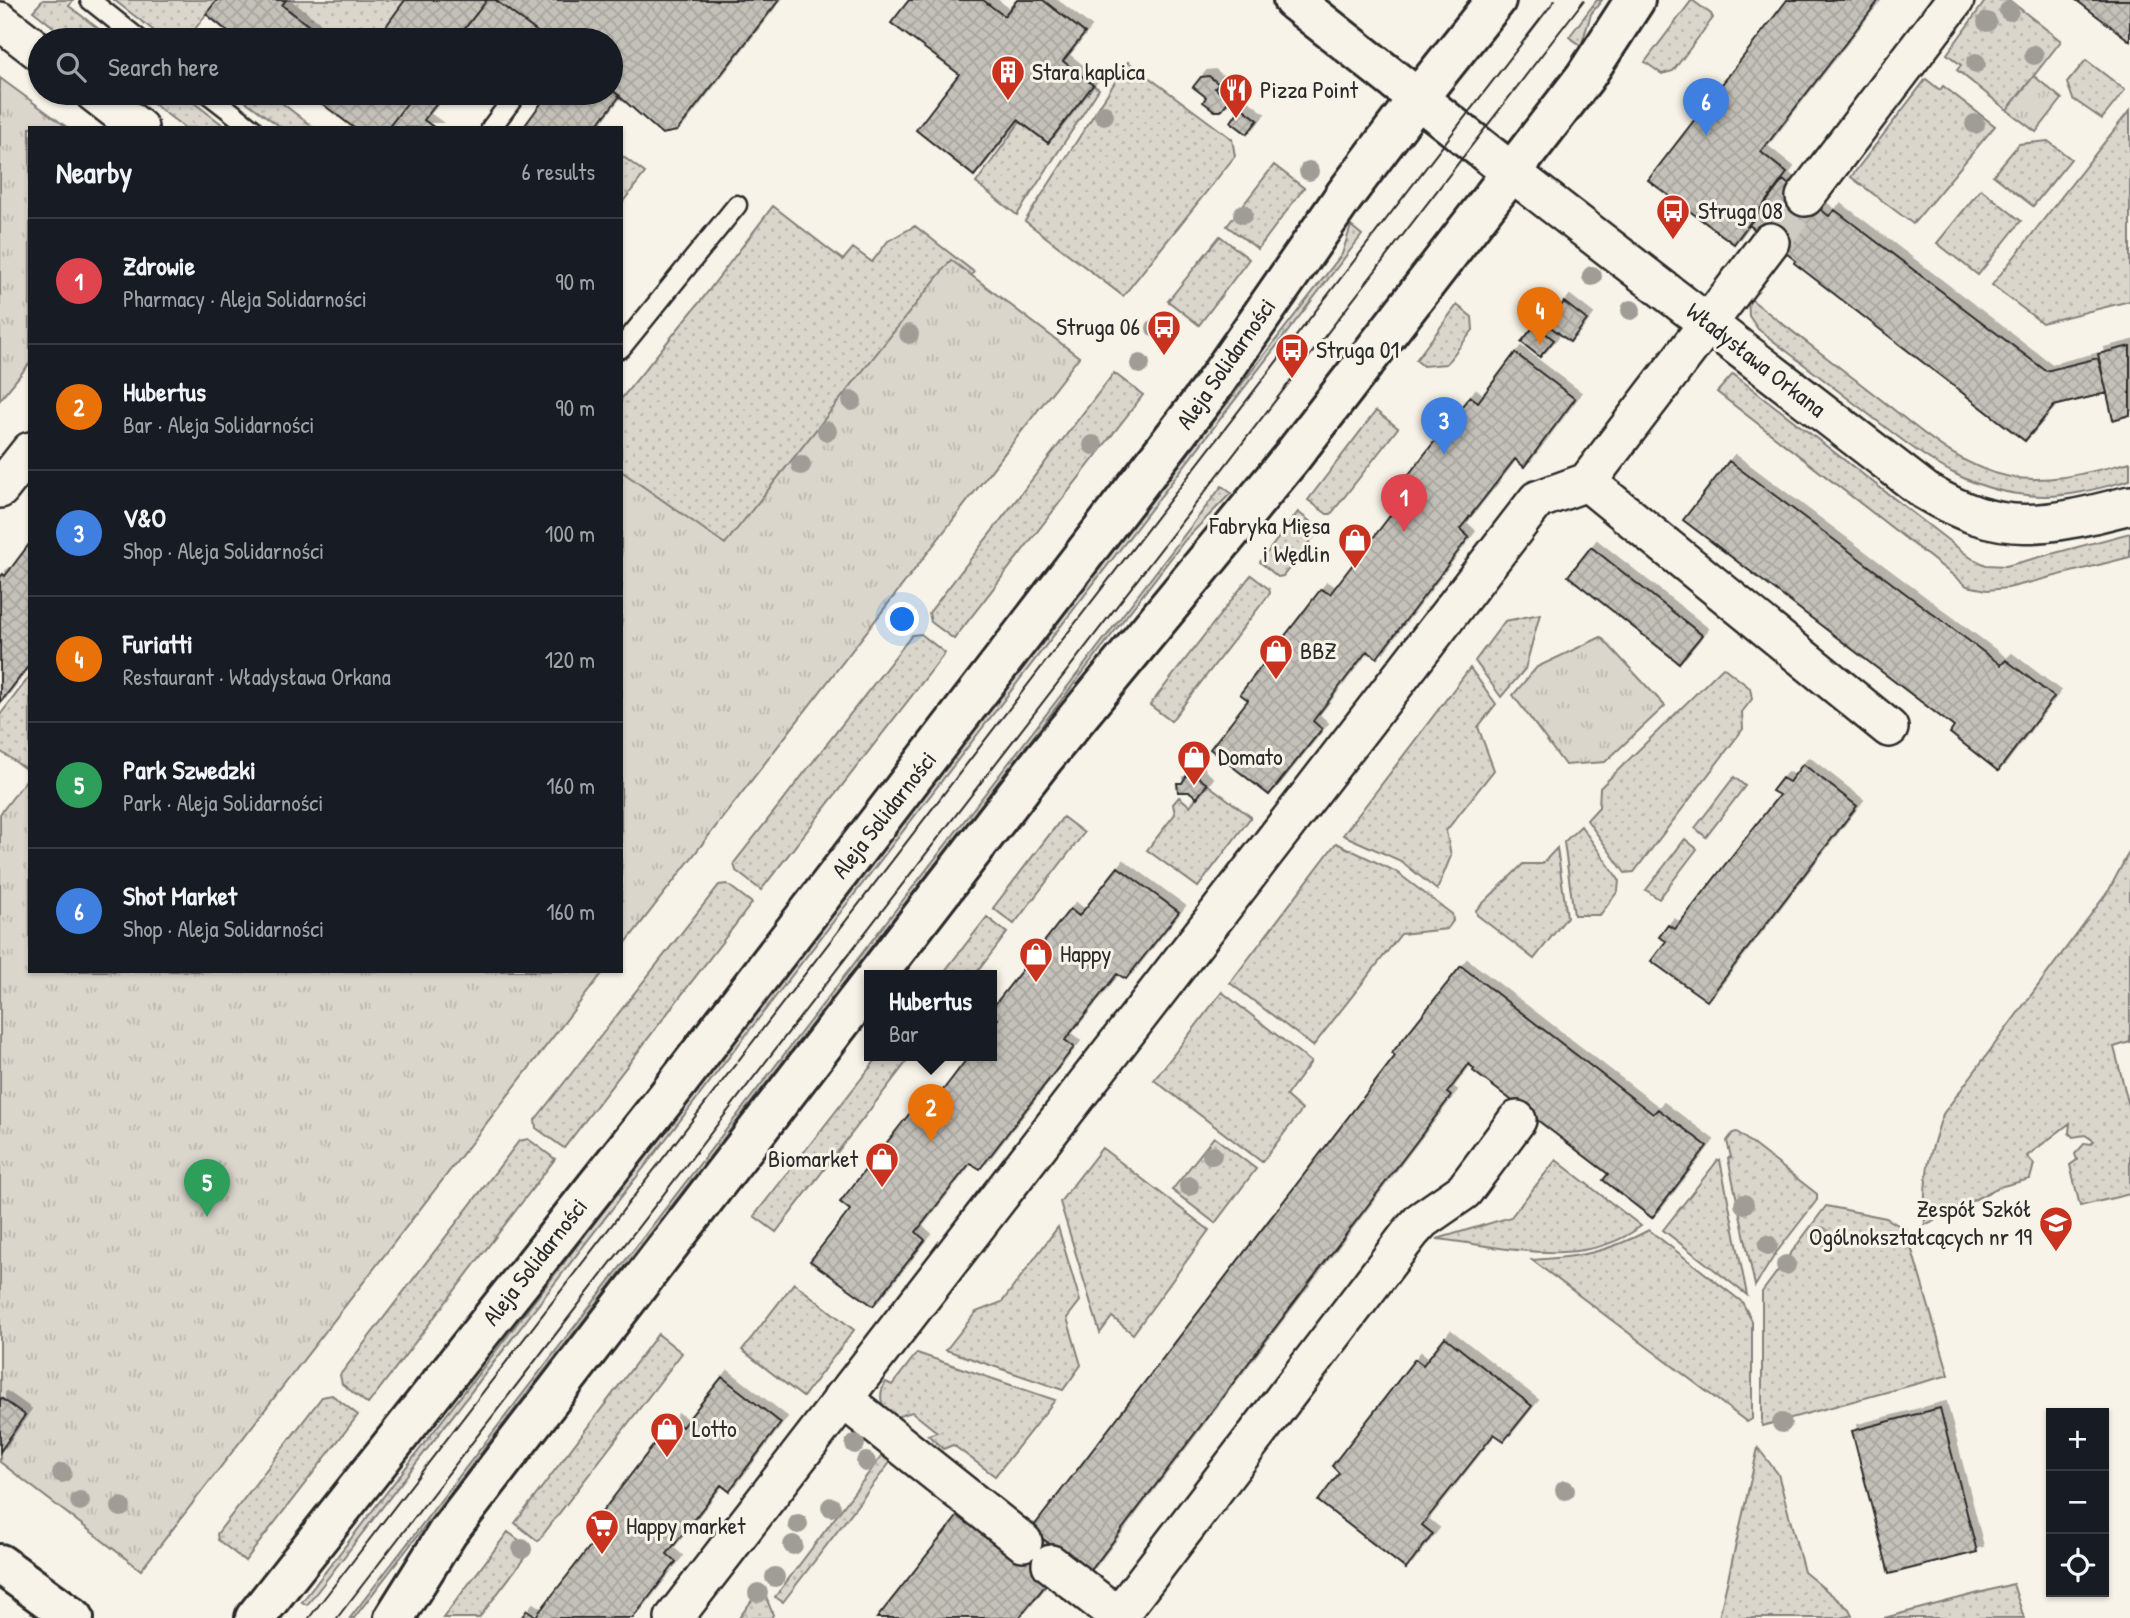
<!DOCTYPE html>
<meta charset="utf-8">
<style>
:root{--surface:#171b24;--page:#20242c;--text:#f1f3f6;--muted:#9ea1a6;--line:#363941;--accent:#c8321e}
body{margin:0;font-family:"Patrick Hand",sans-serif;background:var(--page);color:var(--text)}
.controls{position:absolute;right:21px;bottom:21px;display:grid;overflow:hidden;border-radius:0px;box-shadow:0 2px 5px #0004}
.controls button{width:63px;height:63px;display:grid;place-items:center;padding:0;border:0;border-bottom:2px solid var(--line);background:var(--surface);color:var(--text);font:35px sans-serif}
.you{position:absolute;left:903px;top:620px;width:24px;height:24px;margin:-18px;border:5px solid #fff;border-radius:50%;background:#1a73e8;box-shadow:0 0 0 10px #1a73e833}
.badge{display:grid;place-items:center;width:46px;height:46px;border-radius:50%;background:var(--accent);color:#fff;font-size:23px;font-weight:700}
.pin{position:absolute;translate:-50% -58px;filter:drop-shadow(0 2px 4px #0008)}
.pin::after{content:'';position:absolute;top:37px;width:24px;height:21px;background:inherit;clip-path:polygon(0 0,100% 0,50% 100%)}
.popup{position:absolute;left:864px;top:970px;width:133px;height:91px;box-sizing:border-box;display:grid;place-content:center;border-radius:0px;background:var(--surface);filter:drop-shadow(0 2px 5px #0005);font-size:23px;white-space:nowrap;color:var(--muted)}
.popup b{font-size:26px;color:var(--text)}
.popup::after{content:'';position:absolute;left:50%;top:100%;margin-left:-14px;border:14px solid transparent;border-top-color:var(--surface)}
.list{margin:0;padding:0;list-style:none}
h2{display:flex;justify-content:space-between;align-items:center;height:91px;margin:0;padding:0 28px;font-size:30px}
h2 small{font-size:23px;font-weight:400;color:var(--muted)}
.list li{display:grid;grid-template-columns:46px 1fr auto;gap:21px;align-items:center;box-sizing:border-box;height:126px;padding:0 28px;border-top:2px solid var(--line)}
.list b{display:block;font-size:26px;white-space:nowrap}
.list p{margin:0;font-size:23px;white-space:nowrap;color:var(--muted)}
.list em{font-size:23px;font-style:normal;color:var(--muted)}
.icon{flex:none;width:38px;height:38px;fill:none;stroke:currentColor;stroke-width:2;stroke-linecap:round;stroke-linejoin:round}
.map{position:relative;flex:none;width:2130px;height:1618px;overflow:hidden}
.search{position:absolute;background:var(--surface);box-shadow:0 2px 5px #0004;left:28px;top:28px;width:595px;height:77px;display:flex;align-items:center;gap:18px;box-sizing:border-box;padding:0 24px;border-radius:38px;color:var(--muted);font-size:26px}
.panel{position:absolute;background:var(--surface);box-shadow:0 2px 5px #0004;left:28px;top:126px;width:595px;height:847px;border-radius:0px}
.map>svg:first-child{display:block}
.grass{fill:url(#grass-dots);stroke:#82807c;stroke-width:2}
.park{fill:url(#park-tufts);stroke:#82807c;stroke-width:2}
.building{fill:url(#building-cross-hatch);stroke:#2b2b2b;stroke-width:2;filter:url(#shadow)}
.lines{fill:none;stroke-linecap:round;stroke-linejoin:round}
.minor-tunnel{stroke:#cecbc2;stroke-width:37;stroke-dasharray:37 18;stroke-linecap:butt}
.service-casing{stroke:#2b2b2b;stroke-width:23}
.minor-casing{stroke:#2b2b2b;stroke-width:42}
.tertiary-casing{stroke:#2b2b2b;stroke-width:44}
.service{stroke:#f7f3e8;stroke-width:18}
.minor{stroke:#f7f3e8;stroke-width:37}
.tertiary{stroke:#f7f3e8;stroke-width:38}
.tram{stroke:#2b2b2b;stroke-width:2}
.tree{fill:#9f9d96}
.labels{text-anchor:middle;stroke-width:6;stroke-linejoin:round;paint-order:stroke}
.poi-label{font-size:24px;fill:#2b2b2b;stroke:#f7f3e8;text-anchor:start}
.street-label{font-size:24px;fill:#2b2b2b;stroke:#f7f3e8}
</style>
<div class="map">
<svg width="2130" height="1618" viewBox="0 0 2130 1618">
<defs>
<pattern id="grass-dots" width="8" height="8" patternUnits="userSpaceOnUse" patternTransform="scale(1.75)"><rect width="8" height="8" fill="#dad6cc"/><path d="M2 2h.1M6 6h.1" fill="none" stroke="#bbb8af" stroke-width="1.8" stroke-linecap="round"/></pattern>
<pattern id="park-tufts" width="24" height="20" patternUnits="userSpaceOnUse" patternTransform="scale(1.75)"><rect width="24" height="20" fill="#dad6cc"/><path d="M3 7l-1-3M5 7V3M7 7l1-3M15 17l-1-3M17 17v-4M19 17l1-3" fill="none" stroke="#bbb8af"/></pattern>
<pattern id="building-cross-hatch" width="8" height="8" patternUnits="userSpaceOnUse" patternTransform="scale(1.75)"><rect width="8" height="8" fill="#c4c1b9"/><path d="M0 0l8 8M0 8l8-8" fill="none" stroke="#a9a69f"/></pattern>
<filter id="shadow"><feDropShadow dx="6" dy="-6" stdDeviation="0" flood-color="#0004"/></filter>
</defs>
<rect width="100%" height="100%" fill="#f7f3e8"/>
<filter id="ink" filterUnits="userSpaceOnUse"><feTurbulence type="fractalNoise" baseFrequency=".0143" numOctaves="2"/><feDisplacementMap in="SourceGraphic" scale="14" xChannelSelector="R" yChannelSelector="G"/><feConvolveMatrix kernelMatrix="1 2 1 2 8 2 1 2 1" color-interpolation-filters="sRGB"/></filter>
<g filter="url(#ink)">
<path class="grass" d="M43 0H73L69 6 113 40H70L33 11Z
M114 0H217L192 33 201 40H166Z
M286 0H406L376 40H327L282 5Z
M1597 0H1602L1591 14 1581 46 1569 37Z
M1692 0 1711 14 1713 18 1673 71 1662 74 1645 62Z
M1986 0H2009L2061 41 2007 110 1957 70 1961 65 1947 54Z
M2086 60 2125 90 2102 119 2073 99 2067 83Z
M1128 62 1232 139 1235 156 1123 296 1025 221Z
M1926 79 1940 90 1943 86 1995 126 1913 224 1851 177Z
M1093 85 1099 89 1017 215 976 183 1020 122 1048 143Z
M139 93H181L227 128H185Z
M234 93H269L314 128H282Z
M2130 110V301L2042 323 1992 285Z
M2048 141 2071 159 2033 206 1993 175 2019 144Z
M621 155 645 173 621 204Z
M1274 165 1304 188 1258 249 1227 226Z
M1981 189 2021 221 1978 275 1937 243Z
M773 206 843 260 853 248 872 262 888 241 915 226 974 272 789 507 714 553 621 510V399L703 298Z
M1351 226 1362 235 307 1605 302 1602 1342 254Z
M1220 236 1249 259 1199 325 1168 301Z
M1748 297C1790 330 1833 362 1875 395 1916 426 1957 467 2010 477 2052 484 2090 472 2130 462V480C2103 487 2074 496 2046 496 1968 496 1922 455 1863 410 1828 383 1793 356 1758 329L1749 316Z
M1457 305 1472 317 1473 330 1446 364 1423 366 1416 360Z
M1114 373 1143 395 954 639 931 622 929 613Z
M1733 374 1971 558 1986 565 2006 566 2130 533V557L2008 588 1987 590 1967 586 1717 392Z
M1376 411 1398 428 1331 514H1327L1308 500Z
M1222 486 1231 493 1185 540 354 1618H350Z
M1298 512 1316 526 1318 531 1283 576 1278 577 1260 562Z
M1251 575 1269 589 1270 593 1171 721 1150 705Z
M1540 614 1525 669 1501 697 1475 661 1505 621Z
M921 634 945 653 761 890 736 871 734 863 912 635Z
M1723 667 1750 688 1752 699 1742 712 1743 729 1634 872 1625 873 1587 820 1599 807 1600 788Z
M1470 668 1496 704 1478 727 1494 770 1446 831 1451 856 1437 890 1401 861 1343 835Z
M30 676V772L0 751V715Z
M1734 777 1745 786 1706 837 1695 828Z
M1207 784 1251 817 1198 887 1147 850 1175 814 1173 804 1179 797 1190 806Z
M1063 817 1084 833 1014 924 993 908Z
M1581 826 1619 880 1618 891 1600 915H1574L1564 842Z
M1685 839 1697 849 1659 899 1646 890Z
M1336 843 1395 871 1452 914 1453 921 1447 929 1401 934 1313 1046 1230 983Z
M1557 848 1567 917 1534 959 1477 915 1476 910 1523 864H1542Z
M2130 850V1042L2114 1047 2130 1110V1194L2080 1206 2070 1165 2077 1160 2075 1154 2085 1143 2091 1144 2094 1141 2085 1135 2073 1137 2069 1133 2070 1123 2027 1156 2034 1164 2030 1179 1999 1187 1925 1225C1923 1179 1928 1157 1943 1114L2109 890Z
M727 884 752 903 564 1148 536 1128 535 1120 719 885Z
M987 917 1007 933 974 976H941Z
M1222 992 1311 1062 1286 1096 1302 1110 1262 1162 1154 1080Z
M879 1056H911L776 1232 754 1216Z
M1737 1132 1817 1194V1200L1776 1253 1755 1286 1728 1158 1731 1157 1727 1141 1733 1133Z
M1214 1137 1256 1169 1215 1223 1172 1190Z
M528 1139 555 1159 368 1404 342 1384 340 1375 519 1141Z
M1102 1148 1209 1230 1133 1334 1112 1317 1100 1333 1060 1202Z
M1556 1160 1641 1226C1583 1271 1503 1246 1437 1239L1511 1217Z
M1718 1160H1720L1747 1295 1663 1230Z
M1826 1206 1886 1218 1906 1230 1949 1375 1762 1426V1292Z
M1058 1227 1080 1301 1067 1318 1081 1365 1063 1390 946 1350 976 1312 1002 1302Z
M1649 1230 1742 1302 1752 1321V1419L1747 1422 1532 1260C1579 1257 1606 1253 1649 1230Z
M794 1283 854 1330 803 1397 742 1350Z
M658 1334 682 1353 538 1541 515 1523Z
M917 1353 1055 1400 995 1476 953 1445 943 1449 928 1435 937 1432 912 1412 889 1419C882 1406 877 1394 886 1382L892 1385Z
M332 1395 358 1415 245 1561 218 1540 217 1534 322 1397Z
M1758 1448 1778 1474 1804 1572 1849 1609 1852 1615 1841 1618H1719Z
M884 1453 892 1460 783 1602 775 1597Z
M508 1532 531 1549 479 1618H443Z
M2013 1584 2024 1618H1884Z
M766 1597 773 1615 771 1618H739L753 1599Z"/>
<path class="park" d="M2034 76 2062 99 2036 132 2007 110Z
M0 78 68 128H30V363L0 400Z
M951 260 1079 357 621 949V471L725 544Z
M1601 637 1665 706 1605 762 1565 765 1513 695 1537 667Z
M30 775V971H604L141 1570 0 1462V814Z"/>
<path class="building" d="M217 0H286L282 5 327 40H222L221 39 227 31 206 14Z
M405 0H487L456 40H376Z
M487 0H495L548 40H456Z
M495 0H779L677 131 662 134 611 89V40H548Z
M909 0H983L1004 16 1017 0H1043L1085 33 1063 61 1093 85 1048 143 1018 120 974 176 916 130 959 74 891 23Z
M1787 0H1879L1761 152 1787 173 1734 244 1648 180Z
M2076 0H2130V41Z
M1209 76 1219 84 1215 88 1229 100 1221 111H1215L1203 102 1206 97 1193 87 1201 77Z
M611 89 620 96 595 128H523L542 102 529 93H611Z
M308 93H415L388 128H354Z
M415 93H445L424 120 435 128H388Z
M1241 107 1258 120 1247 134 1231 122Z
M1783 180 1829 216 1835 210 2046 371 2098 358 2107 393 2054 406 2025 441 1794 263 1795 260 1749 225Z
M1564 302 1587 320 1570 342 1547 324Z
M1535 325 1554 340 1540 357 1521 342Z
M2130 346V415L2113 420 2098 354Z
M1515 353 1575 399 1524 467 1515 459 1460 529 1469 537 1377 658 1367 651 1313 721 1322 729 1269 795 1210 749 1248 700 1240 694 1321 589 1330 594 1396 508 1388 501 1470 396 1478 402Z
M1729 461 2001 665 2006 660 2054 697 1998 771 1950 733 1954 727 1683 520Z
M30 543V664L0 703V577L3 574 5 576Z
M1591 547 1702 635 1679 663 1568 576Z
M1803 764 1857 806 1707 1001 1651 961 1666 941 1659 937 1668 925 1675 929 1779 795 1772 791 1782 778 1789 782Z
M1197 769 1199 778 1207 784 1197 798 1190 792H1178L1177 783H1182L1187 775V771Z
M1118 867 1179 912 1126 979 1117 974 1065 1040 1074 1047 980 1169 970 1163 916 1232 925 1240 873 1306 810 1261 850 1210 840 1202 921 1099 931 1106 969 1056H992V1026L998 1019 992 1015V1008L1070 909 1079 916Z
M1461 966 1653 1114 1658 1109 1707 1146 1652 1218 1603 1180 1608 1174 1473 1071 1474 1069 1469 1064 1447 1093 1451 1096 1089 1573 1031 1530 1395 1056 1392 1053Z
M1445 1337 1532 1406 1504 1441 1494 1434 1422 1525 1433 1534 1406 1569 1318 1501 1339 1473 1332 1466 1415 1359 1423 1365Z
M722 1377 781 1423 729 1491 721 1485 667 1554 676 1562 633 1618H521L527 1610 536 1616 601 1532 592 1525 673 1420 682 1427Z
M1 1398 25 1415 0 1452V1399Z
M1940 1408 1977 1552 1889 1574 1852 1431Z
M960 1513 1031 1530 1060 1552 1049 1581 1019 1618H877Z"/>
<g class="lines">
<path class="minor-tunnel" d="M1770 242 1805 197"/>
<g class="service-casing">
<path id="service" d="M90 0 140 40
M207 93 252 128
M491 128 515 96
M621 348 737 205"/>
</g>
<g class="minor-casing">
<path id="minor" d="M0 21 40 52
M94 93 139 128
M1511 172 1925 491C2003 538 2047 526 2130 505
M1805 197 1955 0
M1587 482 1889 728
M0 489 30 451
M842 1398 1023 1542
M1051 1564 1118 1616 1411 1232 1422 1220 1464 1191 1517 1120
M674 1618 1537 500 1587 482 1770 242"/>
</g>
<g class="tertiary-casing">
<path id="tertiary" d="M1293 0 1511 172
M876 976 1044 758 1291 458 1585 77 1635 0
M0 1564 74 1618
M255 1618 666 1098 1135 488 1208 393 1345 195 1418 98 1496 0
M394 1618 448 1532 870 984"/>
</g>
<use href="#service" class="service"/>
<use href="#minor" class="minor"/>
<use href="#tertiary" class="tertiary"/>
<path class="tram" d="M309 1618 1555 0
M337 1618 1584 0"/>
</g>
<g class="tree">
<circle cx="2009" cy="11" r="10"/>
<circle cx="1987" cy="22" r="10"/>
<circle cx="2034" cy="55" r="10"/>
<circle cx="1976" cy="63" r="10"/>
<circle cx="1104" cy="115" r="10"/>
<circle cx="1975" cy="124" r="10"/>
<circle cx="1309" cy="171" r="10"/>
<circle cx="1243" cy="214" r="10"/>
<circle cx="1592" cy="276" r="10"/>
<circle cx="1631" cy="310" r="10"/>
<circle cx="1156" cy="328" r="10"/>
<circle cx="909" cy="334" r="10"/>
<circle cx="1140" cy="364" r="10"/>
<circle cx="852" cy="401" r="10"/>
<circle cx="827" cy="431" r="10"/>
<circle cx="1093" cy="445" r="10"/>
<circle cx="801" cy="465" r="10"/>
<circle cx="1212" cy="1155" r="10"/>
<circle cx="1189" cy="1186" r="10"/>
<circle cx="1744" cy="1204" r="10"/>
<circle cx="1821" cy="1236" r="10"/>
<circle cx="1768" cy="1245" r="10"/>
<circle cx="1786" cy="1265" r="10"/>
<circle cx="1782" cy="1423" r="10"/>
<circle cx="855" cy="1444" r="10"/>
<circle cx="866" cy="1462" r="10"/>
<circle cx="62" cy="1473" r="10"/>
<circle cx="1565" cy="1490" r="10"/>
<circle cx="80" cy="1501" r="10"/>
<circle cx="121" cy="1507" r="10"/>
<circle cx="831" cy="1507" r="10"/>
<circle cx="798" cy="1524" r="10"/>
<circle cx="793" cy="1545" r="10"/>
<circle cx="522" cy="1549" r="10"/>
<circle cx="775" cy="1577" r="10"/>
<circle cx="758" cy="1593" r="10"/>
</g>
</g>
<defs>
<g id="building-pin" transform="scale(1.75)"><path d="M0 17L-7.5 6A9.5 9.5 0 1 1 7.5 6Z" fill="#c8321e" stroke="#f7f3e8"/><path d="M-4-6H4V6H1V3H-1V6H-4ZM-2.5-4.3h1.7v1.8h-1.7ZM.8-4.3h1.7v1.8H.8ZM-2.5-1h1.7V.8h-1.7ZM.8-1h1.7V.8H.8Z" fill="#fff"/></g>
<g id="restaurant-pin" transform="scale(1.75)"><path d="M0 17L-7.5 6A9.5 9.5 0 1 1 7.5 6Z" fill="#c8321e" stroke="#f7f3e8"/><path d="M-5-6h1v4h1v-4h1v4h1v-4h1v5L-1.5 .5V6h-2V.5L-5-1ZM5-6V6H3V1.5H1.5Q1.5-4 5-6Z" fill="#fff"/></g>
<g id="bus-pin" transform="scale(1.75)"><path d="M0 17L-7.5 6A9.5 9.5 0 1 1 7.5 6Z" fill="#c8321e" stroke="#f7f3e8"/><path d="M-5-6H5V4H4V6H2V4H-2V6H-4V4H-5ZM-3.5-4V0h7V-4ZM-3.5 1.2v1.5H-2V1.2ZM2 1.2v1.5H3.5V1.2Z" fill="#fff"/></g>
<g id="shop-pin" transform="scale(1.75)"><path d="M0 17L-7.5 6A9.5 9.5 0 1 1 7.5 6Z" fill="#c8321e" stroke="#f7f3e8"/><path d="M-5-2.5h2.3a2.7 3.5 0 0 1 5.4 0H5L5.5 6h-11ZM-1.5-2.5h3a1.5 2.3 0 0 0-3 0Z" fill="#fff"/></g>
<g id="school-pin" transform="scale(1.75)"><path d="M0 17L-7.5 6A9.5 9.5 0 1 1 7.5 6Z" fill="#c8321e" stroke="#f7f3e8"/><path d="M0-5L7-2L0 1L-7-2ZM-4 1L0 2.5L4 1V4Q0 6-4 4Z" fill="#fff"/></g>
<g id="supermarket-pin" transform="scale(1.75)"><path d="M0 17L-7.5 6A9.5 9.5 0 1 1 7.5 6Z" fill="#c8321e" stroke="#f7f3e8"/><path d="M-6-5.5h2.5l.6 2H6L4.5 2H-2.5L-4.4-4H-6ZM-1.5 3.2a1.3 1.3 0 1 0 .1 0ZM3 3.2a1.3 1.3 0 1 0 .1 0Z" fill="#fff"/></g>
</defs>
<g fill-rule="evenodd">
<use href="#building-pin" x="1008" y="72"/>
<use href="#restaurant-pin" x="1236" y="90"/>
<use href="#bus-pin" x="1673" y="211"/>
<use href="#bus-pin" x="1164" y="327"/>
<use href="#bus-pin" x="1292" y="350"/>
<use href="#shop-pin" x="1355" y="540"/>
<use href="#shop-pin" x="1276" y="651"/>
<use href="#shop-pin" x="1194" y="757"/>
<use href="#shop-pin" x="1036" y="954"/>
<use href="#shop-pin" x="882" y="1159"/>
<use href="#school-pin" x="2056" y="1223"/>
<use href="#shop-pin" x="667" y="1429"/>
<use href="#supermarket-pin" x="602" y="1526"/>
</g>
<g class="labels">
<g class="poi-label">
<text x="1032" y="80">Stara kaplica</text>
<text x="1260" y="98">Pizza Point</text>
<text x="1698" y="219">Struga 08</text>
<text x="1140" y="335" text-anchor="end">Struga 06</text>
<text x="1316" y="358">Struga 01</text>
<text x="1330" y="534" text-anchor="end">Fabryka Mięsa<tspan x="1330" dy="28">i Wędlin</tspan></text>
<text x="1300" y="659">BBZ</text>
<text x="1218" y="765">Domato</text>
<text x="1060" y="962">Happy</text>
<text x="858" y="1167" text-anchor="end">Biomarket</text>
<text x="2032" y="1217" text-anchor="end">Zespół Szkół<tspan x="2032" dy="28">Ogólnokształcących nr 19</tspan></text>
<text x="692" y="1437">Lotto</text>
<text x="626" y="1534">Happy market</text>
</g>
<g class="street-label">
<text transform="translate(1756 360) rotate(38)" y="8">Władysława Orkana</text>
<text transform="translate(1226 364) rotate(-55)" y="8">Aleja Solidarności</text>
<text transform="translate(884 815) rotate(-52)" y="8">Aleja Solidarności</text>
<text transform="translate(535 1262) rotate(-52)" y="8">Aleja Solidarności</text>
</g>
</g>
</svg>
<div class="controls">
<button>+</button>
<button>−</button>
<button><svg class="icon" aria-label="locate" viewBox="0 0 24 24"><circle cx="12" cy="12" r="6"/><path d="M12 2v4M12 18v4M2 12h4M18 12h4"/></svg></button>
</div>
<div class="you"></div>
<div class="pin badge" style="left:1404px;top:532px;background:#e0444e">1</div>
<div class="pin badge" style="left:931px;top:1142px;background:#e8710a">2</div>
<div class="popup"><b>Hubertus</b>Bar</div>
<div class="pin badge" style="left:1444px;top:455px;background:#3f7fe0">3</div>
<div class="pin badge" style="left:1540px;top:345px;background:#e8710a">4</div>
<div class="pin badge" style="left:207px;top:1217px;background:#2e9e5b">5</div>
<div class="pin badge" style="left:1706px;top:136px;background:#3f7fe0">6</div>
<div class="search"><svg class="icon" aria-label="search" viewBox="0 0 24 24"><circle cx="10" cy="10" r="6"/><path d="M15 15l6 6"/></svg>Search here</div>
<section class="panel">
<h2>Nearby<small>6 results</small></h2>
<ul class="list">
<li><span class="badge" style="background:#e0444e">1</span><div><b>Zdrowie</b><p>Pharmacy · Aleja Solidarności</p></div><em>90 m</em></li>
<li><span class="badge" style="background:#e8710a">2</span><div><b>Hubertus</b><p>Bar · Aleja Solidarności</p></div><em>90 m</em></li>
<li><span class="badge" style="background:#3f7fe0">3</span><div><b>V&amp;O</b><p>Shop · Aleja Solidarności</p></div><em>100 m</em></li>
<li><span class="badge" style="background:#e8710a">4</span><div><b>Furiatti</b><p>Restaurant · Władysława Orkana</p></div><em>120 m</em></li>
<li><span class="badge" style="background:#2e9e5b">5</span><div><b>Park Szwedzki</b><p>Park · Aleja Solidarności</p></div><em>160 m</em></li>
<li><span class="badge" style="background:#3f7fe0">6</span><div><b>Shot Market</b><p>Shop · Aleja Solidarności</p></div><em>160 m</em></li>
</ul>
</section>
</div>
